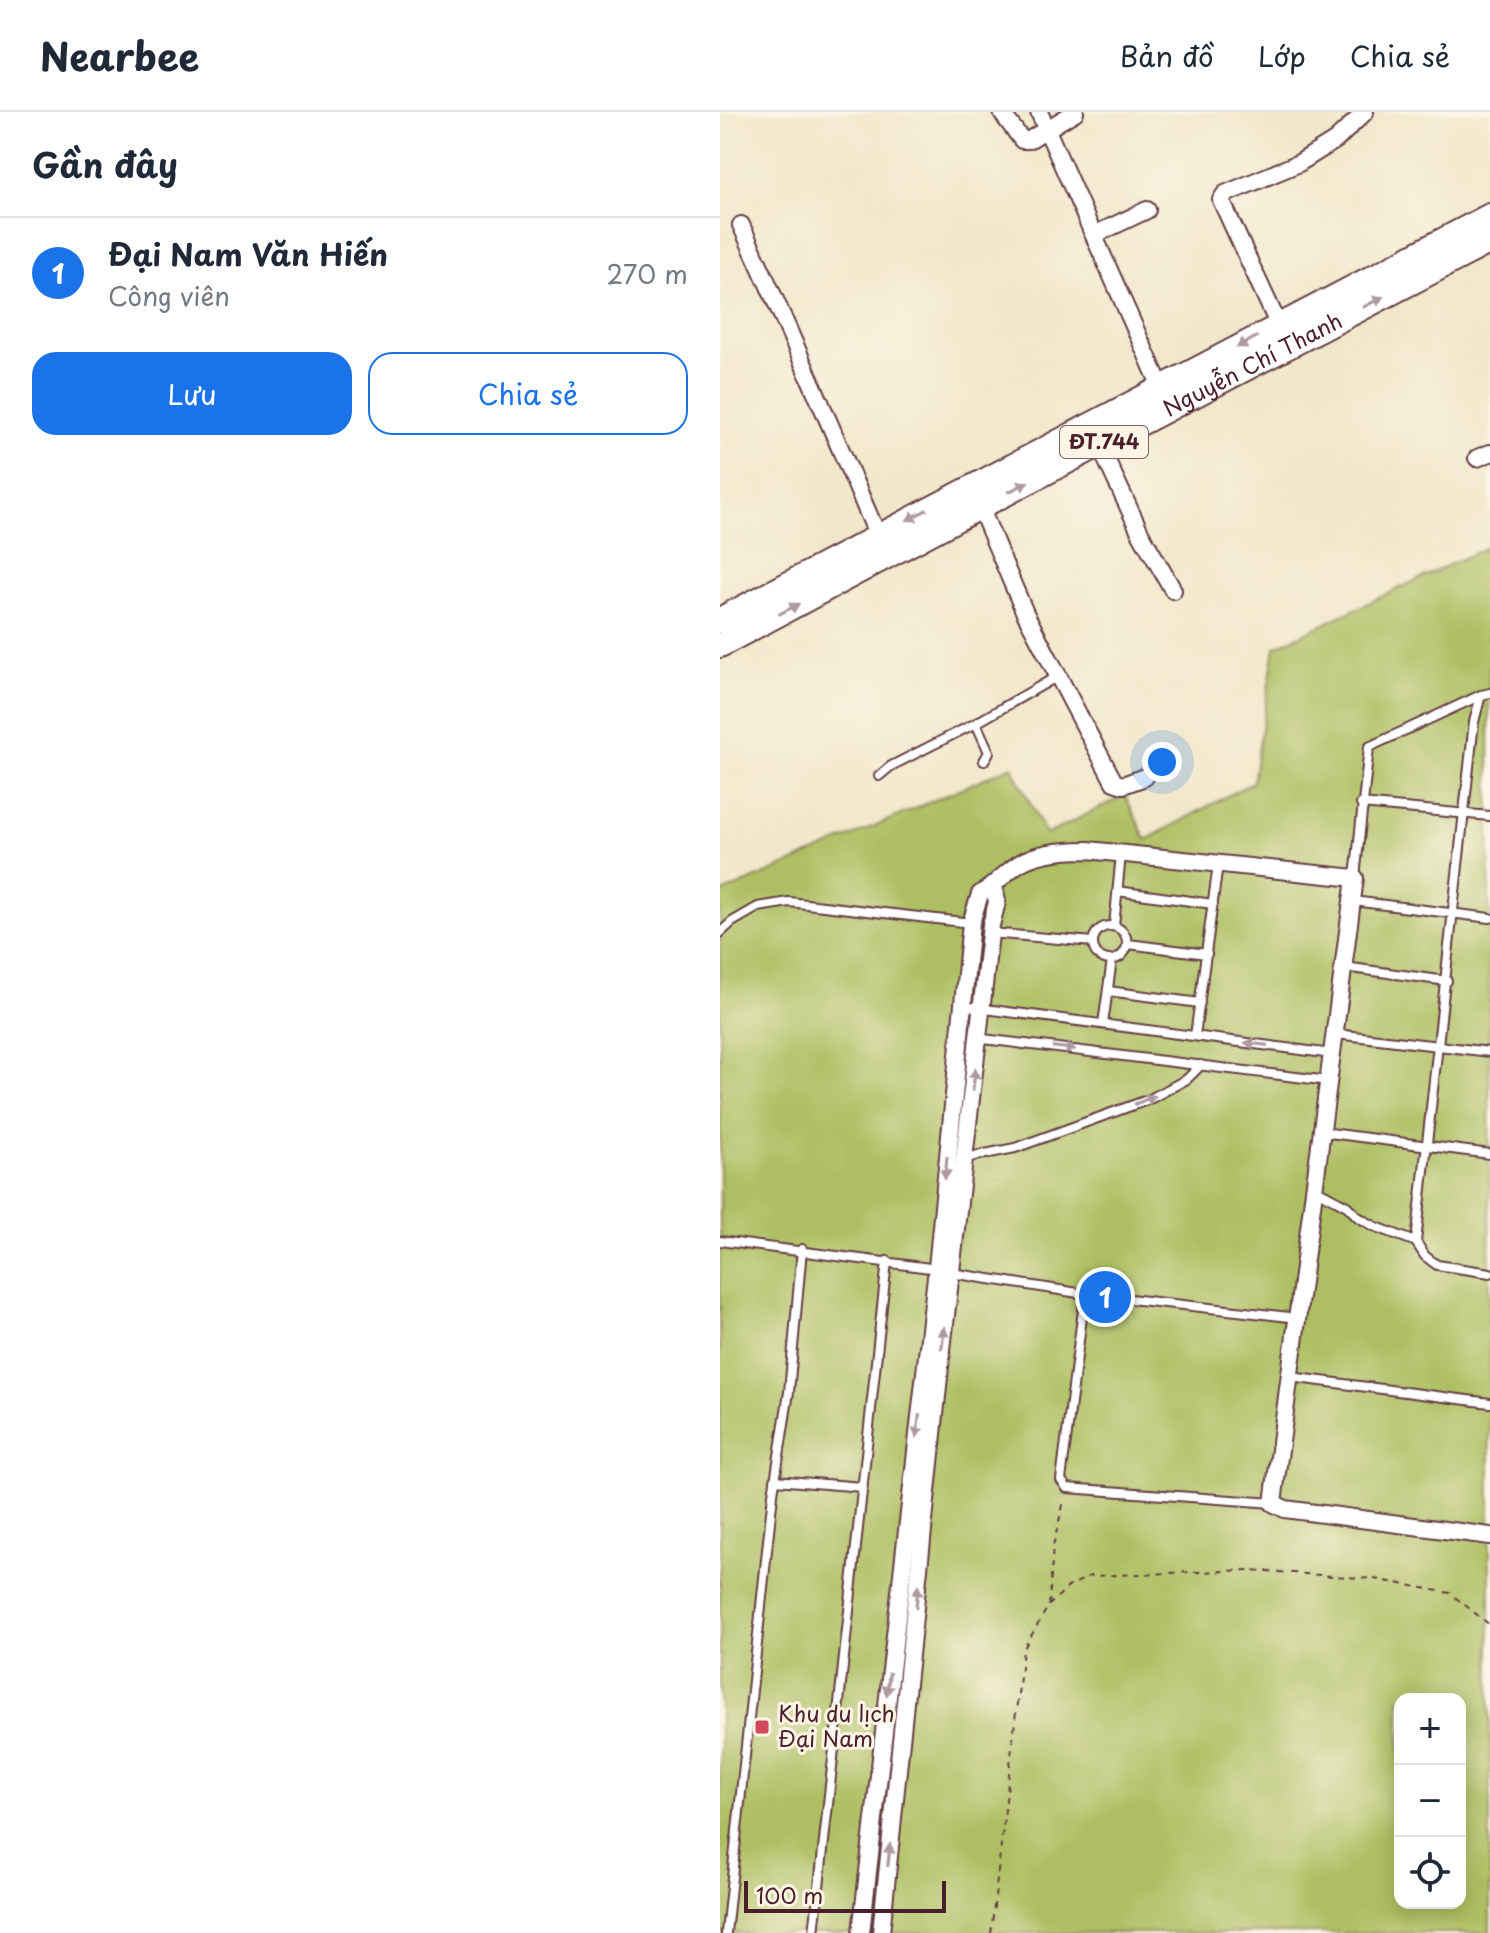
<!DOCTYPE html>
<html lang="vi">
<meta charset="utf-8">
<style>
:root{--surface:#fff;--page:#f2f2f3;--text:#1f2937;--muted:#747a83;--line:#e0e1e3;--accent:#1a73e8}
body{margin:0;font-family:"Playpen Sans",sans-serif;background:var(--page);color:var(--text)}
.controls{position:absolute;right:24px;bottom:24px;display:grid;overflow:hidden;border-radius:16px;box-shadow:0 4px 20px #0003}
.controls button{width:72px;height:72px;display:grid;place-items:center;padding:0;border:0;border-bottom:2px solid var(--line);background:var(--surface);color:var(--text);font:40px sans-serif}
.scale{position:absolute;left:24px;bottom:20px;width:202px;box-sizing:border-box;padding-left:8px;border:4px solid #4a1f2b;border-top:0;font-size:22px;line-height:28px;white-space:nowrap;color:#4a1f2b;-webkit-text-stroke:6px #fcf5e5;paint-order:stroke}
.you{position:absolute;left:442px;top:650px;width:28px;height:28px;margin:-20px;border:6px solid #fff;border-radius:50%;background:#1a73e8;box-shadow:0 0 0 12px #1a73e833}
.badge{display:grid;place-items:center;width:52px;height:52px;border-radius:50%;background:var(--accent);color:#fff;font-size:26px;font-weight:700}
.pin{position:absolute;translate:-50% -50%;border:4px solid #fff;box-shadow:0 2px 8px #0006}
.list{margin:0;padding:0;list-style:none}
h2{display:flex;justify-content:space-between;align-items:center;height:104px;margin:0;padding:0 32px;font-size:34px}
h2 small{font-size:26px;font-weight:400;color:var(--muted)}
.list li{display:grid;grid-template-columns:52px 1fr auto;gap:24px;align-items:center;box-sizing:border-box;height:112px;padding:0 32px;border-top:2px solid var(--line)}
.list b{display:block;font-size:30px;white-space:nowrap}
.list p{margin:0;font-size:26px;white-space:nowrap;color:var(--muted)}
.list em{font-size:26px;font-style:normal;color:var(--muted)}
.actions{display:flex;gap:16px;padding:24px 32px}
.actions a{flex:1;padding:18px 0;border:2px solid var(--accent);border-radius:24px;text-align:center;font-size:28px;color:var(--accent)}
.actions .main{background:var(--accent);color:#fff}
.icon{flex:none;width:44px;height:44px;fill:none;stroke:currentColor;stroke-width:2;stroke-linecap:round;stroke-linejoin:round}
.map{position:relative;flex:none;width:770px;height:1821px;overflow:hidden}
header{display:flex;align-items:center;gap:48px;box-sizing:border-box;height:112px;padding:0 40px;background:var(--surface);border-bottom:2px solid var(--line)}
header strong{font-size:38px}
nav{display:flex;gap:44px;margin-inline-start:auto;font-size:28px}
main{display:flex}
aside{flex:1;background:var(--surface)}
.map>svg:first-child{display:block}
.green{fill:#adbf62;stroke:#7c6f46;stroke-width:2;fill-rule:evenodd}
.lines{fill:none;stroke-linecap:round;stroke-linejoin:round}
.service-casing{stroke:#633d43;stroke-width:12}
.minor-casing{stroke:#633d43;stroke-width:20}
.primary-casing{stroke:#633d43;stroke-width:28}
.path{stroke:#633d43;stroke-width:2;stroke-dasharray:6 6;stroke-linecap:butt}
.service{stroke:#fff;stroke-width:8}
.minor{stroke:#fff;stroke-width:16}
.primary{stroke:#fff;stroke-width:24}
.oneway{fill:#ae9aa0}
.poi-dot{fill:#d1495b;stroke:#fcf5e5;stroke-width:3}
.labels{text-anchor:middle;stroke-width:6;stroke-linejoin:round;paint-order:stroke}
.shield{fill:#fcf5e5;stroke:#7f5f63;stroke-width:2}
.shield-label{font-size:20px;font-weight:bold;fill:#4a1f2b}
.street-label{font-size:22px;fill:#4a1f2b;stroke:#fcf5e5}
.poi-label{font-size:22px;fill:#4a1f2b;stroke:#fcf5e5;text-anchor:start}
</style>
<header>
<strong>Nearbee</strong>
<nav><a>Bản đồ</a><a>Lớp</a><a>Chia sẻ</a></nav>
</header>
<main>
<aside>
<h2>Gần đây<small></small></h2>
<ul class="list">
<li><span class="badge">1</span><div><b>Đại Nam Văn Hiến</b><p>Công viên</p></div><em>270 m</em></li>
</ul>
<div class="actions"><a class="main">Lưu</a><a>Chia sẻ</a></div>
</aside>
<div class="map">
<svg width="770" height="1821" viewBox="0 0 770 1821">
<rect width="100%" height="100%" fill="#fcf5e5"/>
<filter id="ink" filterUnits="userSpaceOnUse"><feTurbulence type="fractalNoise" baseFrequency=".0125" numOctaves="2"/><feDisplacementMap in="SourceGraphic" scale="16" xChannelSelector="R" yChannelSelector="G"/><feConvolveMatrix kernelMatrix="1 2 1 2 8 2 1 2 1" color-interpolation-filters="sRGB"/></filter>
<filter id="wash" filterUnits="userSpaceOnUse"><feTurbulence type="fractalNoise" baseFrequency=".006" numOctaves="4" result="noise"/><feDisplacementMap in="SourceGraphic" scale="32" xChannelSelector="R" yChannelSelector="G"/><feGaussianBlur stdDeviation="1.8" result="paint"/><feColorMatrix in="noise" values="0 0 0 0 0 0 0 0 0 0 0 0 0 0 0 0 0 1.4 0 .05"/><feComposite in="paint" operator="in"/></filter>
<g filter="url(#wash)">
<rect width="100%" height="100%" fill="#f1e7ca"/>
<path class="green" d="M769 434 770 1821H0V782L292 654 326 723 405 683 426 728 533 670 555 535ZM680 1587H740V1791H680Z"/>
</g>
<g filter="url(#ink)">
<g class="lines">
<g class="service-casing">
<path id="service" d="M256 611 269 640 264 649
M159 664 171 654 256 611 338 564
M641 692 770 704
M635 766 649 635 761 583 770 581
M397 779 493 792
M633 789 770 806
M373 831a17 17 0 1 1 34 0a17 17 0 1 1-34 0Z
M394 814 401 742
M0 821 12 810 38 795 69 790 251 811
M270 821 373 830
M408 832 487 842
M624 855 727 869
M388 879 480 891
M242 894 612 942
M383 912 392 848
M616 922 770 940
M475 924 498 752
M255 926 609 969
M602 1020 770 1042
M245 1046 295 1036 430 987 467 967 481 953
M595 1077 627 1094 638 1105 654 1114 696 1130 705 1144 717 1153 770 1161
M0 1129 218 1157
M696 1130 754 610 761 583
M231 1161 365 1182 578 1206
M365 1182 341 1368 347 1376 553 1391
M570 1265 770 1291
M55 1368 143 1375
M6 1821 53 1382 69 1280 82 1137
M94 1821 167 1149"/>
</g>
<g class="minor-casing">
<path id="minor" d="M281 0 302 28H309L355 0
M319 0 441 275
M21 113C69 216 113 320 158 424
M374 123 427 98
M559 214 501 88 505 82 579 51 616 28 645 0
M379 332 421 422 453 478
M757 346 770 341
M260 395 305 501 394 670 403 673 425 665
M141 1821 217 1156 251 811 260 782C275 774 285 760 300 751 318 740 347 738 368 738L635 766 553 1391 565 1397 770 1424
M161 1821 220 1255 271 813 277 790 274 774"/>
</g>
<g class="primary-casing">
<g id="primary">
<path d="M0 508 770 104"/>
<path id="s1" d="M0 533 240 405 770 129"/>
</g>
</g>
<path class="path" d="M329 1493 333 1434 344 1389
M271 1821 303 1538 329 1493 348 1475 370 1464 531 1458 654 1467 730 1481 770 1513"/>
<use href="#service" class="service"/>
<use href="#minor" class="minor"/>
<use href="#primary" class="primary"/>
</g>
<defs><path id="oneway-solid" d="M-6-.8H1V-3.2L6.5 0L1 3.2V.8H-6Z" transform="scale(2)"/></defs>
<g class="oneway">
<use href="#oneway-solid" transform="translate(653 190) rotate(-28)"/>
<use href="#oneway-solid" transform="translate(527 230) rotate(152)"/>
<use href="#oneway-solid" transform="translate(298 375) rotate(-28)"/>
<use href="#oneway-solid" transform="translate(197 403) rotate(152)"/>
<use href="#oneway-solid" transform="translate(69 497) rotate(-28)"/>
<use href="#oneway-solid" transform="translate(536 932) rotate(-173)"/>
<use href="#oneway-solid" transform="translate(344 936) rotate(7)"/>
<use href="#oneway-solid" transform="translate(254 968) rotate(-83)"/>
<use href="#oneway-solid" transform="translate(425 988) rotate(-22)"/>
<use href="#oneway-solid" transform="translate(226 1056) rotate(95)"/>
<use href="#oneway-solid" transform="translate(223 1226) rotate(-83)"/>
<use href="#oneway-solid" transform="translate(198 1314) rotate(97)"/>
<use href="#oneway-solid" transform="translate(197 1485) rotate(-84)"/>
<use href="#oneway-solid" transform="translate(168 1572) rotate(97)"/>
<use href="#oneway-solid" transform="translate(169 1743) rotate(-84)"/>
</g>
</g>
<rect class="poi-dot" x="34" y="1607" width="16" height="16" rx="4"/>
<g class="labels">
<rect class="shield" x="340" y="314" width="88" height="32" rx="6"/>
<g class="shield-label">
<text x="384" y="337">ĐT.744</text>
</g>
<g class="street-label">
<text dy="8" stroke="none"><textPath href="#s1" startOffset="602">Nguyễn Chí Thanh</textPath></text>
</g>
<g class="poi-label">
<text x="58" y="1610">Khu du lịch<tspan x="58" dy="25">Đại Nam</tspan></text>
</g>
</g>
</svg>
<div class="controls">
<button>+</button>
<button>−</button>
<button><svg class="icon" aria-label="locate" viewBox="0 0 24 24"><circle cx="12" cy="12" r="6"/><path d="M12 2v4M12 18v4M2 12h4M18 12h4"/></svg></button>
</div>
<div class="scale">100 m</div>
<div class="you"></div>
<div class="pin badge" style="left:385px;top:1185px">1</div>
</div>
</main>
